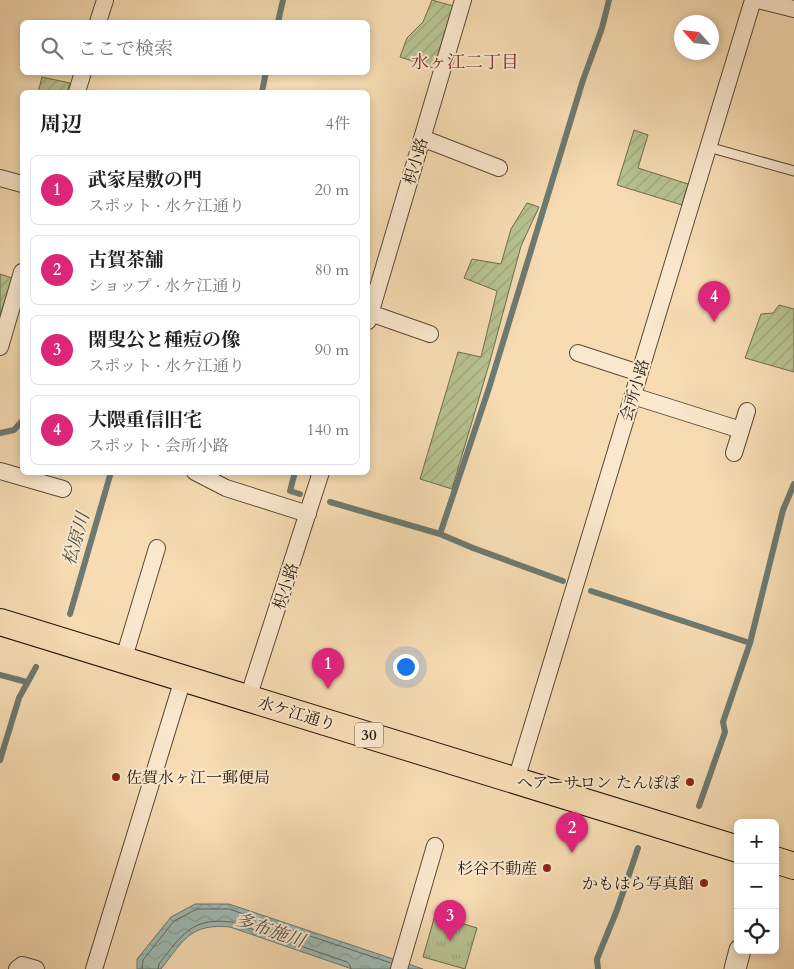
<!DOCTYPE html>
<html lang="ja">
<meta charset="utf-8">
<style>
:root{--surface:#fff;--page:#f6f6f6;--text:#222;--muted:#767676;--line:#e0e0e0;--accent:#db2777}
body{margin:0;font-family:Cardo,"Noto Serif JP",serif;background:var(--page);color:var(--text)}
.controls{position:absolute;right:15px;bottom:15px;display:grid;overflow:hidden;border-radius:8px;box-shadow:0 2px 8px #0003}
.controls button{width:45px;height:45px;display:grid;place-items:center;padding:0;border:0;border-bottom:1px solid var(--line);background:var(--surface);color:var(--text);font:25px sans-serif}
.compass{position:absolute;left:674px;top:15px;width:45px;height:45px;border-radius:50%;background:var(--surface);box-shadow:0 2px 8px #0003;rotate:297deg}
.you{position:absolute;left:405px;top:666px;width:18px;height:18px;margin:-12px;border:4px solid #fff;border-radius:50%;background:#1a73e8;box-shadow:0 0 0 8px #1a73e833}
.badge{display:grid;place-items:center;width:32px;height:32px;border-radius:50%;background:var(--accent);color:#fff;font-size:16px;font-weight:700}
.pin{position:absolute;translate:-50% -41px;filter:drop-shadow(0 1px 2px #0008)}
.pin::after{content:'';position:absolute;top:26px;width:18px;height:15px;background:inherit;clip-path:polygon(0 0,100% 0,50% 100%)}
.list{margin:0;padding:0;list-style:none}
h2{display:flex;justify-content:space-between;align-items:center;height:65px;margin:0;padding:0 20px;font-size:21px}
h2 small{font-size:16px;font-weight:400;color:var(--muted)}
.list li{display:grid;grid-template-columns:32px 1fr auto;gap:15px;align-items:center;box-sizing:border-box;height:70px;margin:0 10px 10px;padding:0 10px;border:1px solid var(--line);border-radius:8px}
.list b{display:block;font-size:19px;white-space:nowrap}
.list p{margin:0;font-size:16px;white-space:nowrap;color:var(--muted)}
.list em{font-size:16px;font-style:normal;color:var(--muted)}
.icon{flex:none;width:28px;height:28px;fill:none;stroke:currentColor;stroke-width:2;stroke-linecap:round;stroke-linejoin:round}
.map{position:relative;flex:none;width:794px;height:969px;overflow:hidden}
.search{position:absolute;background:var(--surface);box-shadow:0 2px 8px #0003;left:20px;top:20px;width:350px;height:55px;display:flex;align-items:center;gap:12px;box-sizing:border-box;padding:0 18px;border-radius:8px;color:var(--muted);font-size:19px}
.panel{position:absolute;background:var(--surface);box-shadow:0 2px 8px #0003;left:20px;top:90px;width:350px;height:385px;border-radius:8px}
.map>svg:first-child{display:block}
.park{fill:url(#park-tufts);stroke:#6d6e4e}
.garden{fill:url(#garden-furrows);stroke:#6d6e4e}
.water{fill:url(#water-waves);stroke:#6d7a71}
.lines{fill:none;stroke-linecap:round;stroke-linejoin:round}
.shore{stroke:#606a60;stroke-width:1}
.stream{stroke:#6d7a71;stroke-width:6}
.service-casing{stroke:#584a36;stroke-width:11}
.minor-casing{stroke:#584a36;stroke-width:18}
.tertiary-casing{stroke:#584a36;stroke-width:23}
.primary-casing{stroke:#23190d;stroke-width:28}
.service{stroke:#fae8ce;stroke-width:9}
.minor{stroke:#fae8ce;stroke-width:16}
.tertiary{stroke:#fae8ce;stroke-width:21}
.primary{stroke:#f7dcb3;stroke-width:26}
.poi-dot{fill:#8f2418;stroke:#fae8ce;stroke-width:2}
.labels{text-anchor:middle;stroke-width:4;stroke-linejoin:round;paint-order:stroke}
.shield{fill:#fae8ce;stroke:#645747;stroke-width:1}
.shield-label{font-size:15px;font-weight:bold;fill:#23190d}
.street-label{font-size:16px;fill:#23190d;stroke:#fae8ce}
.poi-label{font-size:16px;fill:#23190d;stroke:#fae8ce;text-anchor:end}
.neighbourhood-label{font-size:18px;fill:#7a1f14;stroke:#fae8ce}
.water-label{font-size:18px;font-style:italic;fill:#4e5147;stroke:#fae8ce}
</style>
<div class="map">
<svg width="794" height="969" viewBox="0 0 794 969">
<defs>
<pattern id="park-tufts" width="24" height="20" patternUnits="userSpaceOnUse" patternTransform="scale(1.25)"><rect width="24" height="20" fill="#b7c290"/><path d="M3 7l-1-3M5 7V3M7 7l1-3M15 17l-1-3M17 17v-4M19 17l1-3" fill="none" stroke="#9da67b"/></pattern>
<pattern id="garden-furrows" width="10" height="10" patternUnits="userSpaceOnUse" patternTransform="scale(1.25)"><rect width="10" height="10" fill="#b7c290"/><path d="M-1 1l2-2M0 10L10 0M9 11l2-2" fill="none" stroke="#9da67b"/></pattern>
<pattern id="water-waves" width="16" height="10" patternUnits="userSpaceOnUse" patternTransform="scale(1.25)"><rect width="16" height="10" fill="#9ebab4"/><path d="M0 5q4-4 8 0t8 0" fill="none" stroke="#889f9a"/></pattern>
</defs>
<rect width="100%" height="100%" fill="#f7dcb3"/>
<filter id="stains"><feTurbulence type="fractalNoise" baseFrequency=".004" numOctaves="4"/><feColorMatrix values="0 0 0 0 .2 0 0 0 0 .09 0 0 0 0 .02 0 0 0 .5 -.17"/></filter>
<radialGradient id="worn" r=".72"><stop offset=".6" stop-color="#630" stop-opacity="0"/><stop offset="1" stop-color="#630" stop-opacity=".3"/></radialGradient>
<path class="park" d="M435 915 477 928 465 969 423 957Z"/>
<path class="garden" d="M432 0 453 6 434 68 400 57 407 38 423 22Z
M42 77 70 83 67 92H38Z
M634 130 648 135 638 168 688 184 682 205 617 185Z
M527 203 539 207 521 246 490 361 452 489 420 479 458 352 481 357 497 291 464 278 472 259 501 264 511 229Z
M0 274 12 278 0 316Z
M779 305 794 309V372L745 358 761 314 773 313Z"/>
<path class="water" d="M195 904H229L423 969H352L230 927C190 923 183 941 161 969H137V959L171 917Z"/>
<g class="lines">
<path class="shore" d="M142 969 143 960 174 921 197 909H229L391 963
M158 969 159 964C181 936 191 917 231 922L347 962 350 965 351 969"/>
<path class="stream" d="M278 22 283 0
M262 92 266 72
M0 433 14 430 22 421
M295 472 290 491 300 494
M330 502 440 534 473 548 563 581
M440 534 489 388 583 80 602 28 609 0
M591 591 750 643
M70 614 111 472
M0 675 27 682
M0 760 19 698 36 667
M699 806 725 732 723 722 750 643 783 510 794 484
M598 969 597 959 617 910 638 848"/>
<g class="service-casing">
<path id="service" d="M708 147 794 171"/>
</g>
<g class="minor-casing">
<path id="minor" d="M758 0 794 9
M98 22 105 0
M77 92 83 72
M422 138 499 168
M0 178 22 184
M370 313 430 334
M368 321 463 0
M0 347 22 272
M578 353 639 373
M633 396 741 430
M734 453 747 411
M0 471 63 489
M195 472 226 488 308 514
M123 661 157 548
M248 698 321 472
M516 780 753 0
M17 969 22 965 36 969
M94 969 183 679
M399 969 435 846"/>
</g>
<g class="tertiary-casing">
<path id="tertiary" d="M735 969 740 950"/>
</g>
<g class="primary-casing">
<path id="primary" d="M0 622 738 849
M775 860 794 866"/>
</g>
<use href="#service" class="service"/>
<use href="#minor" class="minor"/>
<use href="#tertiary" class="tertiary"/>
<use href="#primary" class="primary"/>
</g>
<g class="poi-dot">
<circle cx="116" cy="777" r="5"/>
<circle cx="690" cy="782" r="5"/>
<circle cx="547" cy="868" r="5"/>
<circle cx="704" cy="883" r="5"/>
</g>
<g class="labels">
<rect class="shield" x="355" y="722.5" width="28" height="25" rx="4"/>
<g class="shield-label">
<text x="369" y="740">30</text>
</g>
<g class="street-label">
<text transform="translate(415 161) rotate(-73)" y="6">枳小路</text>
<text transform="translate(634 390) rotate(-73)" y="6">会所小路</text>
<text transform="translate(285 586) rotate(-72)" y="6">枳小路</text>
<text transform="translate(297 713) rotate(17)" y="6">水ケ江通り</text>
</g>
<g class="poi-label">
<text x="126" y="783" text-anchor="start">佐賀水ヶ江一郵便局</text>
<text x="680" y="788">ヘアーサロン たんぽぽ</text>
<text x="537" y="874">杉谷不動産</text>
<text x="694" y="889">かもはら写真館</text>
</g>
<g class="neighbourhood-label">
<text x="465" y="68">水ヶ江二丁目</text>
</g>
<g class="water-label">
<text transform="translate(76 539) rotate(-74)" y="6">松原川</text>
<text transform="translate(270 930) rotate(19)" y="6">多布施川</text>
</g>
</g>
<rect width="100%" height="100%" filter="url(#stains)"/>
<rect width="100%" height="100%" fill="url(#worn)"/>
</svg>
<div class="controls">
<button>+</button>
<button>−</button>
<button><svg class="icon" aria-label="locate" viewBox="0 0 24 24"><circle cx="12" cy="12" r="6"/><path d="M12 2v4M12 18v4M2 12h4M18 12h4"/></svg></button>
</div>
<svg class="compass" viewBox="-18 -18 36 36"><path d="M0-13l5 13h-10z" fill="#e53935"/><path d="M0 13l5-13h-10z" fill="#767676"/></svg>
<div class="you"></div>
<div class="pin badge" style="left:328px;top:689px">1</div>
<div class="pin badge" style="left:572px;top:853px">2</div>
<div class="pin badge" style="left:450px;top:941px">3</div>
<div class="pin badge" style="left:714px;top:322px">4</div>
<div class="search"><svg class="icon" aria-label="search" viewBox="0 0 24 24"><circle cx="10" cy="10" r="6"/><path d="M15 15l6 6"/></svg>ここで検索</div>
<section class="panel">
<h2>周辺<small>4件</small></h2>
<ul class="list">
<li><span class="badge">1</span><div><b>武家屋敷の門</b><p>スポット · 水ケ江通り</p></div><em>20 m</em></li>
<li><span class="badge">2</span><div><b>古賀茶舗</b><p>ショップ · 水ケ江通り</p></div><em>80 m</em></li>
<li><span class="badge">3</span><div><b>閑叟公と種痘の像</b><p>スポット · 水ケ江通り</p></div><em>90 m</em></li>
<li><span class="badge">4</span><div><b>大隈重信旧宅</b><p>スポット · 会所小路</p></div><em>140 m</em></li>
</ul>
</section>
</div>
